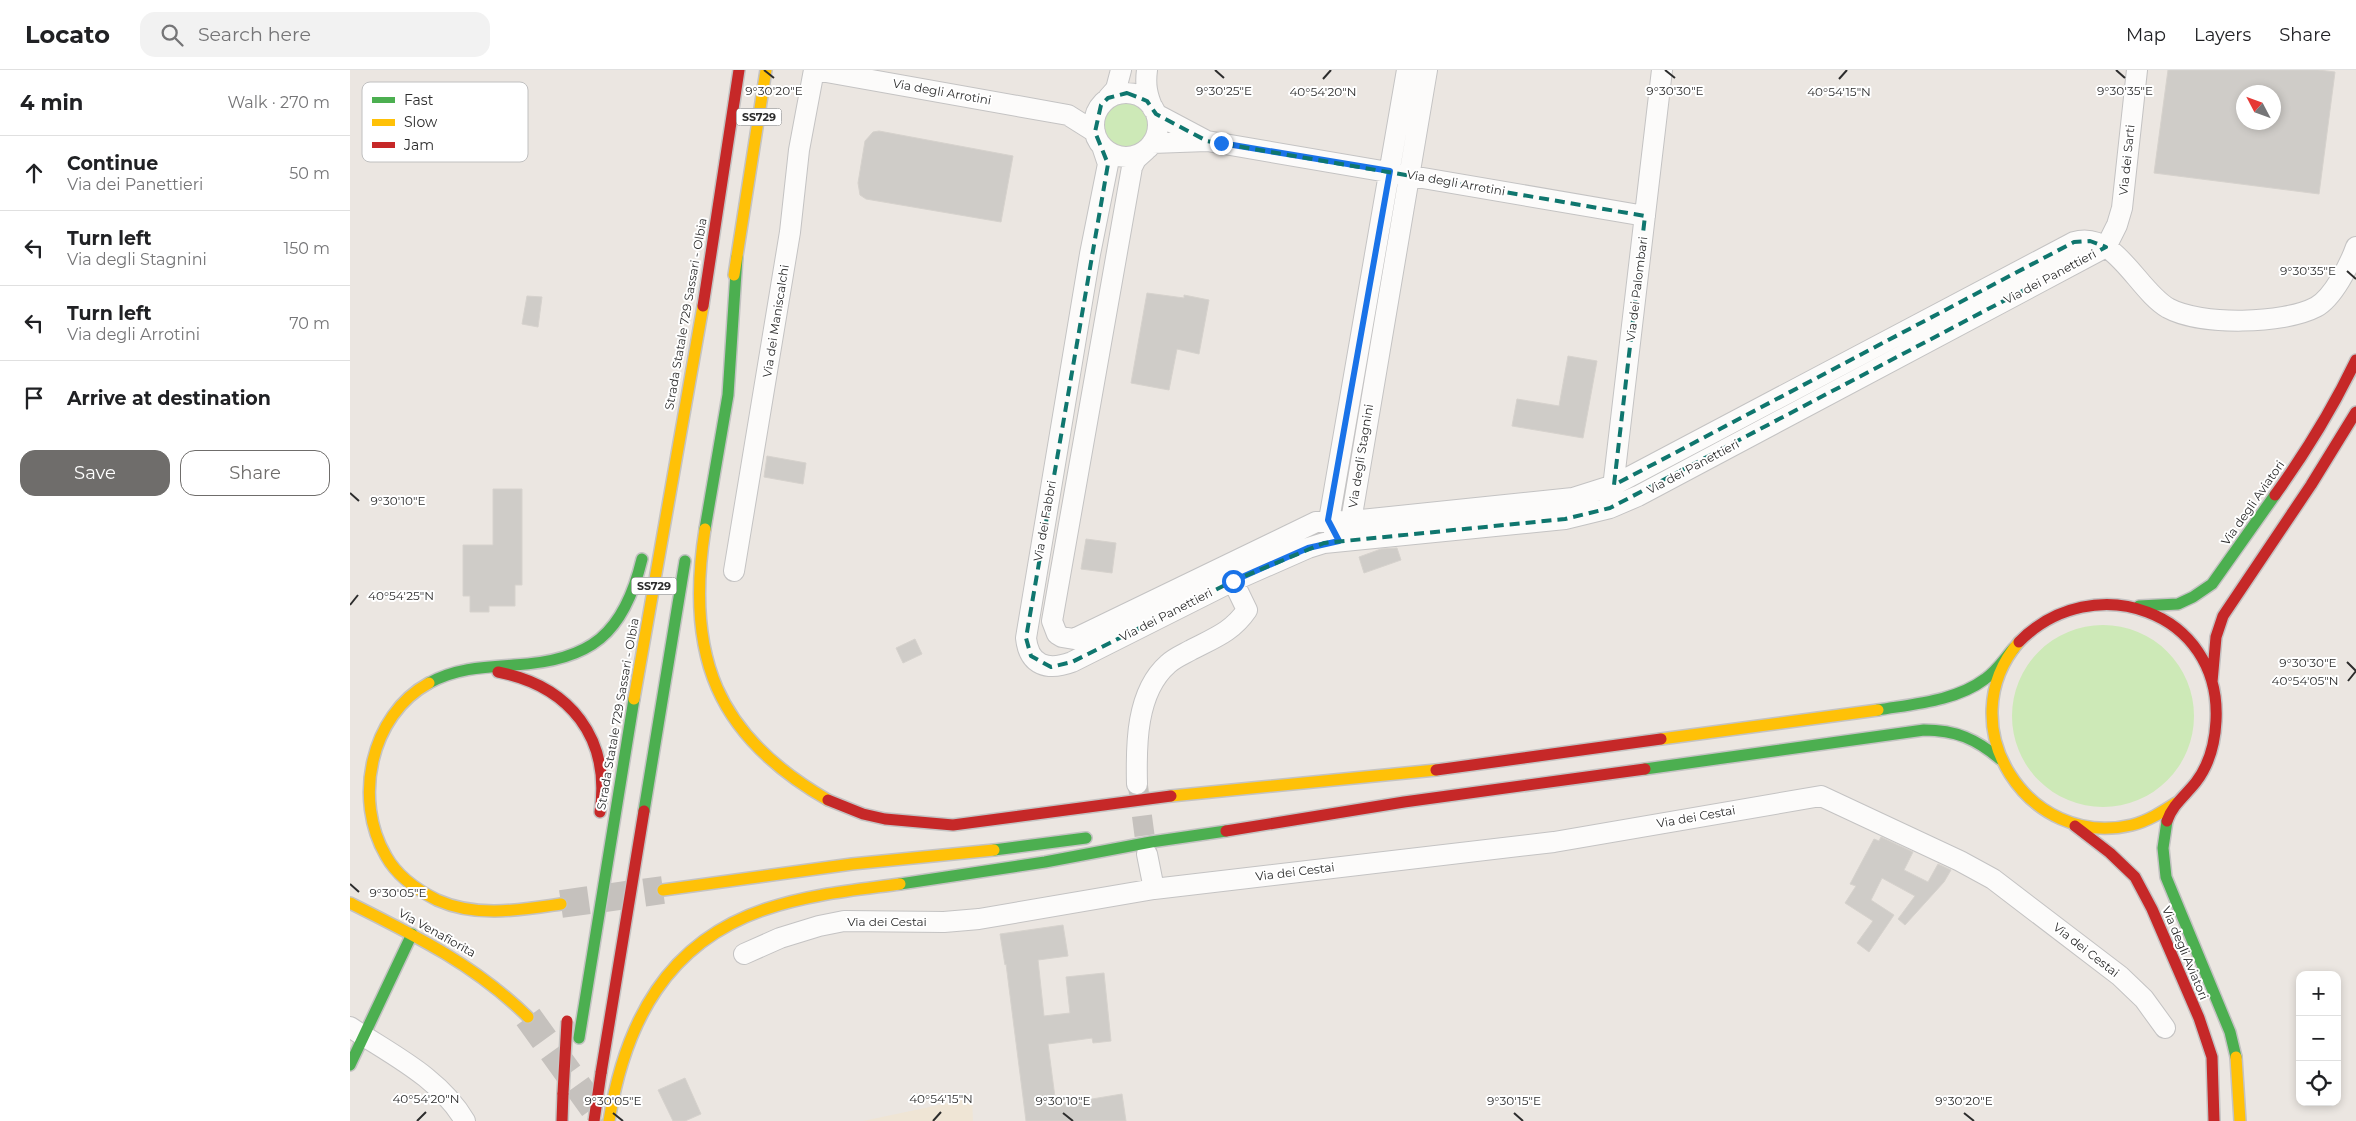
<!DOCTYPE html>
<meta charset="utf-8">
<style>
:root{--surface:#fff;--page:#f2f2f2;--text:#202124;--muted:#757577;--line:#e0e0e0;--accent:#6f6d6b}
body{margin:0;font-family:Montserrat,sans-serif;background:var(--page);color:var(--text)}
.controls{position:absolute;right:15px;bottom:15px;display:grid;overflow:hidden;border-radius:10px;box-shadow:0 2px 8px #0003}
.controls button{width:45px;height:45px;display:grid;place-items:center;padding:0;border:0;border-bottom:1px solid var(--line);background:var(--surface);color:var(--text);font:25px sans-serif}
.compass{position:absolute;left:1886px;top:15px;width:45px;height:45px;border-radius:50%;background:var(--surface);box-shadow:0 2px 8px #0003;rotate:311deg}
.stop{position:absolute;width:15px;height:15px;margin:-11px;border:4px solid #1a73e8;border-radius:50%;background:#fff}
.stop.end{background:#1a73e8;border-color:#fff;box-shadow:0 1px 5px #0008}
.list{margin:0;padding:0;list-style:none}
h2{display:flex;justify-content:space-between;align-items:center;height:65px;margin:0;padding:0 20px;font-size:21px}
h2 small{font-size:16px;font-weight:400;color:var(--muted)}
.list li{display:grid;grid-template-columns:32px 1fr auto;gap:15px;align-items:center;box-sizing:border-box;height:75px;padding:0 20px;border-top:1px solid var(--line)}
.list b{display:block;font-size:19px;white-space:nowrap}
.list p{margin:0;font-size:16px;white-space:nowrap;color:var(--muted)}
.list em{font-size:16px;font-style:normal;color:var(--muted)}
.actions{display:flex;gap:10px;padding:15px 20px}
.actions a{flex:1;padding:11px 0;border:1px solid var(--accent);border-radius:15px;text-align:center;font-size:18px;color:var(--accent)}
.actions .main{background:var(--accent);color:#fff}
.icon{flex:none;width:28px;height:28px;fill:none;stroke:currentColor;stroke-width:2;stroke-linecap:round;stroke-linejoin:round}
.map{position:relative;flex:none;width:2006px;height:1051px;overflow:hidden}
header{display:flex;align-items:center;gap:30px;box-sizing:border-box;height:70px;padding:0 25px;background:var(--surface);border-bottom:1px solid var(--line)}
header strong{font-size:24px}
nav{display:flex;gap:28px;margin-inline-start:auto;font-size:18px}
.search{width:350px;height:45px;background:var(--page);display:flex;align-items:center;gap:12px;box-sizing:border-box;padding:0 18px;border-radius:15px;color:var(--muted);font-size:19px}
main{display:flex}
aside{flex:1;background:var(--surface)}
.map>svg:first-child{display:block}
.education{fill:#efe5d5}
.green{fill:#cde9b7}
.building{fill:#cfccc8;stroke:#d6d2cd;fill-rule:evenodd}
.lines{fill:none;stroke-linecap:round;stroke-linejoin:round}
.street-tunnel{stroke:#c5c1bd;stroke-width:20;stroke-dasharray:20 10;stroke-linecap:butt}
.secondary-tunnel{stroke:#c5c1bd;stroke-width:28;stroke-dasharray:28 14;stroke-linecap:butt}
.highway-tunnel{stroke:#c5c1bd;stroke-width:28;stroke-dasharray:28 14;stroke-linecap:butt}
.street-casing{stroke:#c4c3c3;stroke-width:22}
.fast-casing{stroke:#c4c3c3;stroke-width:14}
.slow-casing{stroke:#c4c3c3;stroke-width:14}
.jam-casing{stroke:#c4c3c3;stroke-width:14}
.street{stroke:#fcfbfa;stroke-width:20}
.fast{stroke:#4caf50;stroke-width:11}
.slow{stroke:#ffc107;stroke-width:11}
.jam{stroke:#c62828;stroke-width:11}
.jam-bridge-casing{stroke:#c6c4c2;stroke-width:14;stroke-linecap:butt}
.jam-bridge{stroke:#c62828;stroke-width:11}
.route{stroke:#1a73e8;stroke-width:6}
.marked{fill:none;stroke:#0f766e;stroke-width:4;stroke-dasharray:10 6;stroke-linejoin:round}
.ticks{fill:none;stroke:#2c2c2c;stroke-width:2}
.labels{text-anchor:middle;stroke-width:4;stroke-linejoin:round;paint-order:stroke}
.shield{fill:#fff;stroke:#6b6b6b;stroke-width:1}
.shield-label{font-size:11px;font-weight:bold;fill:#2c2c2c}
.street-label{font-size:12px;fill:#2c2c2c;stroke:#fff}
.key{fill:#fff;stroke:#c0c0c0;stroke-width:1}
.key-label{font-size:14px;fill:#2c2c2c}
.ticks-label{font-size:12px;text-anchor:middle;fill:#2c2c2c;stroke:#fff;stroke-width:4;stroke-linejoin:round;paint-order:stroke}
</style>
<header>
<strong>Locato</strong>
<div class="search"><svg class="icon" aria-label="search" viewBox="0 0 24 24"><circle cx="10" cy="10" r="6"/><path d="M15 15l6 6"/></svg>Search here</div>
<nav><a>Map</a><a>Layers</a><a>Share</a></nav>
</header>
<main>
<aside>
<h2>4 min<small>Walk · 270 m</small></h2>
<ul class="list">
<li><svg class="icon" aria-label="ahead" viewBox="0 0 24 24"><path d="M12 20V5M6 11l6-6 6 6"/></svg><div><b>Continue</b><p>Via dei Panettieri</p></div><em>50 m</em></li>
<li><svg class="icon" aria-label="left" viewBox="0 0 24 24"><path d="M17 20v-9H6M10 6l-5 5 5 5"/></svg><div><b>Turn left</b><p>Via degli Stagnini</p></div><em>150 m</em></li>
<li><svg class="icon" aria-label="left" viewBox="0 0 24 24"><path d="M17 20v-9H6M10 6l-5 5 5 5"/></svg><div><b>Turn left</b><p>Via degli Arrotini</p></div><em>70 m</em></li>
<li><svg class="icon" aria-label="arrive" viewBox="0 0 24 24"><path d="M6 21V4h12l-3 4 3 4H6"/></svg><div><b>Arrive at destination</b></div></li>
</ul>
<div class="actions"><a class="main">Save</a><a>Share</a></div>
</aside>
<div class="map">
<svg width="2006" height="1051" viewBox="0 0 2006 1051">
<rect width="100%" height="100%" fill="#ebe6e1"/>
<path class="education" d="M622 1028 623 1051H513Z"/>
<path class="green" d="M754 55a22 22 0 1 1 44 0a22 22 0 1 1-44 0Z
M1662 646a91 91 0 1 1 182 0a91 91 0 1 1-182 0Z"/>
<path class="building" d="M1818 0H1968L1985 2 1969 124 1804 103ZM1894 22H1924V52H1894Z
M529 61 663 86 651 152 516 129 510 125 508 113 515 71 523 62Z
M797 223 834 228V225L859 230 849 284 827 279 819 320 781 313Z
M177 226 192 227 188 257 172 254Z
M1218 286 1247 291 1233 368 1162 356 1167 329 1209 336Z
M417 386 456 393 453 414 414 407Z
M143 419H172V515H165V536H139V542H120V526H113V475H143Z
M736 469 766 473 762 503 731 499Z
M1047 478 1051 490 1014 503 1009 487 1031 479Z
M565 569 572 584 553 593 546 578Z
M1531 767 1563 782 1554 800 1578 812 1588 794 1601 800 1594 812 1555 855 1548 849 1565 826 1532 808 1521 830 1544 845 1519 882 1507 873 1523 851 1495 833 1506 816 1500 814 1524 769 1529 771Z
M713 855 718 886 688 890 694 946 720 943 716 907 754 903 761 971 743 973 742 968 698 974 706 1035 772 1024 776 1051H676L656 894 655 895 650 864Z
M335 1008 351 1044 335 1051H323L308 1020Z"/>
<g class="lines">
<path class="street-tunnel" d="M788 716 797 784"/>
<path class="secondary-tunnel" d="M178 947 253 1051"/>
<path class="highway-tunnel" d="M211 834 313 820"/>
<g class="street-casing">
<path id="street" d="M465 0 718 45 745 62
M797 0C795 15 797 25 803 39
M744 55a32 32 0 1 1 64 0a32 32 0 1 1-64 0Z
M758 28 766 19 771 0
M806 44 855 70
M802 73 857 71 1295 146
M752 76 758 94 740 184 676 568C679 596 698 601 722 592L883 511 958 478 974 473 1215 449 1260 438 1288 426 1756 177
M796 80 786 89 782 97 702 551 707 564 712 567 724 569 966 452 1001 451 1223 428 1264 415 1724 172C1765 160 1787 220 1818 238 1851 256 1934 254 1966 237 1983 228 2000 194 2006 177
M1756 177 1767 155 1772 138 1787 0
M1262 426 1312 0
M995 461 1001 451 1077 0
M985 462 979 450 1057 0
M384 501 440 162 449 80 464 0
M787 714C786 675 786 622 818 594 824 588 834 584 841 580 864 568 882 562 897 540L883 511
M797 784 804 819
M394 884 430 868 469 856 494 851 594 852 629 849 804 819 1204 772 1471 726 1610 791 1643 809 1770 906 1794 929 1815 958
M0 957C42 985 89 1007 115 1051"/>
</g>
<g class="fast-casing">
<path id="fast" d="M355 459 378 325 387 187
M1789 536 1828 534 1843 527 1862 514 1925 425
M79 613C106 598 135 597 164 595 241 591 274 564 292 489
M1528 640C1563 634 1606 631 1635 609 1647 601 1655 588 1664 578
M1295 699 1574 660C1606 660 1626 669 1650 689
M294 741 335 491
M1817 751 1813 778 1816 807 1880 962 1886 987
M644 780 736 768
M550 814 695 792 801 772 876 761
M229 968 284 629
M0 995 62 864"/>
</g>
<g class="slow-casing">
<path id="slow" d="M384 205 416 0
M355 459C335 585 366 666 478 730
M1669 572C1598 655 1678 780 1782 755 1798 751 1812 742 1826 733
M79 613C20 645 3 730 36 786 47 806 67 820 87 830 127 848 170 840 211 834
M284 629 353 236
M1311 669 1528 640
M821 726 1086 700
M313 820 502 794 644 780
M0 833C66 866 125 895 178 947
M1886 987 1890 1051
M259 1051C275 952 317 872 416 839 460 824 506 820 550 814"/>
</g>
<g class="jam-casing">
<path id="jam" d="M353 236 389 0
M1925 425C1956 382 1983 338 2006 290
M1669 572C1743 497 1872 541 1866 651 1865 672 1859 695 1846 712 1835 726 1823 734 1817 751
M148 602C220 616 261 668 250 742
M1862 612 1866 567 1873 546 1961 415 2006 342
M1086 700 1311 669
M478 730 513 744 535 749 603 755 821 726
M1725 756 1760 783 1785 807 1802 839 1849 948 1862 987 1864 1051
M876 761 1054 732 1295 699
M251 1003 294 741
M212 1051 213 1023"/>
</g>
<use href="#street" class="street"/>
<use href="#fast" class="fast"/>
<use href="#slow" class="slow"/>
<use href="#jam" class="jam"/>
<g class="jam-bridge-casing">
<path id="jam-bridge" d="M213 1023 217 951
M244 1051 251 1003"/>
</g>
<use href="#jam-bridge" class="jam-bridge"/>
</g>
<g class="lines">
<path class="route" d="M871 73 1040 101 978 450 989 471 958 478 883 511"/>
</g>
<path class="marked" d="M777 23 797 31 806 44 857 71 1295 146 1264 415 1724 172 1740 171 1756 177 1260 438 1215 449 974 473 883 511 722 592 701 597 681 586 676 568 758 94 745 62 751 35 758 28Z"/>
<path class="ticks" d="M414 0 424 8M865 0 874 8M1315 0 1325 8M1766 0 1775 8M973 9 981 0M1489 9 1497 0M1997 201 2006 209M0 423 9 431M0 535 8 525M1997 592 2006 601M1998 611 2006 601M0 814 9 822M263 1043 273 1051M713 1043 723 1051M1164 1043 1173 1051M1614 1043 1624 1051M67 1051 76 1042M583 1051 591 1042"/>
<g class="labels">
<g class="shield">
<rect x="386.5" y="38.5" width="45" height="17" rx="4"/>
<rect x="281.5" y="507.5" width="45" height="17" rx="4"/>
</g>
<g class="shield-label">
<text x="409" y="51">SS729</text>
<text x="304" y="520">SS729</text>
</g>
<g class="street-label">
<text transform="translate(592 22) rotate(10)" y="4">Via degli Arrotini</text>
<text transform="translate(1777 90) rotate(-84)" y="4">Via dei Sarti</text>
<text transform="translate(1106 113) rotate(10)" y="4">Via degli Arrotini</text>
<text transform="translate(1700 207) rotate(-28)" y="4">Via dei Panettieri</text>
<text transform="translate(1287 219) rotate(-83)" y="4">Via dei Palombari</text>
<text transform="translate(336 244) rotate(-80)" y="4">Strada Statale 729 Sassari - Olbia</text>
<text transform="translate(426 251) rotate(-81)" y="4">Via dei Maniscalchi</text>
<text transform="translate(1011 386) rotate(-81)" y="4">Via degli Stagnini</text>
<text transform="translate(1343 397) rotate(-28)" y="4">Via dei Panettieri</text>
<text transform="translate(1903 433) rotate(-55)" y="4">Via degli Aviatori</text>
<text transform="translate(695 451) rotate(-80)" y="4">Via dei Fabbri</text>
<text transform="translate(816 545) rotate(-27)" y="4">Via dei Panettieri</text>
<text transform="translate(268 644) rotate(-80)" y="4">Strada Statale 729 Sassari - Olbia</text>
<text transform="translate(1346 747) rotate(-10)" y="4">Via dei Cestai</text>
<text transform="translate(945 802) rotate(-7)" y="4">Via dei Cestai</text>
<text x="537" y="856">Via dei Cestai</text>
<text transform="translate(87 863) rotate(29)" y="4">Via Venafiorita</text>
<text transform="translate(1736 880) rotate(38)" y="4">Via dei Cestai</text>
<text transform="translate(1835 883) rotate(67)" y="4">Via degli Aviatori</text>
</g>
</g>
<rect x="12" y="12" width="166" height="80" rx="8" class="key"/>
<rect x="22" y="27" width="23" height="6" fill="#4caf50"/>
<rect x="22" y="49" width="23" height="7" fill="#ffc107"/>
<rect x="22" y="72" width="23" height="6" fill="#c62828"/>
<g class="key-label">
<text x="54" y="35">Fast</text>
<text x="54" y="57">Slow</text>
<text x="54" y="80">Jam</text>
</g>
<g class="ticks-label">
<text x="874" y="25">9°30'25"E</text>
<text x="424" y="25">9°30'20"E</text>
<text x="1325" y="25">9°30'30"E</text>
<text x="1775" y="25">9°30'35"E</text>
<text x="973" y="26">40°54'20"N</text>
<text x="1489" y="26">40°54'15"N</text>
<text x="1958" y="205">9°30'35"E</text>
<text x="48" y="435">9°30'10"E</text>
<text x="51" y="530">40°54'25"N</text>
<text x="1958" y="597">9°30'30"E</text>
<text x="1955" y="615">40°54'05"N</text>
<text x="48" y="827">9°30'05"E</text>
<text x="76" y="1033">40°54'20"N</text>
<text x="591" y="1033">40°54'15"N</text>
<text x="263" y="1035">9°30'05"E</text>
<text x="713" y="1035">9°30'10"E</text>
<text x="1164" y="1035">9°30'15"E</text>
<text x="1614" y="1035">9°30'20"E</text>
</g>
</svg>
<div class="controls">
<button>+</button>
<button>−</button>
<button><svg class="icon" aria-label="locate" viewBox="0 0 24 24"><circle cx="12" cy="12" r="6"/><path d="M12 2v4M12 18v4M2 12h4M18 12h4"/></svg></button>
</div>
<svg class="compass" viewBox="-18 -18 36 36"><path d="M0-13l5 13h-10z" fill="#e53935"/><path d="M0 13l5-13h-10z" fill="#757577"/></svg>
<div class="stop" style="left:883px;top:511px"></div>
<div class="stop end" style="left:871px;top:73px"></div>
</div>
</main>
